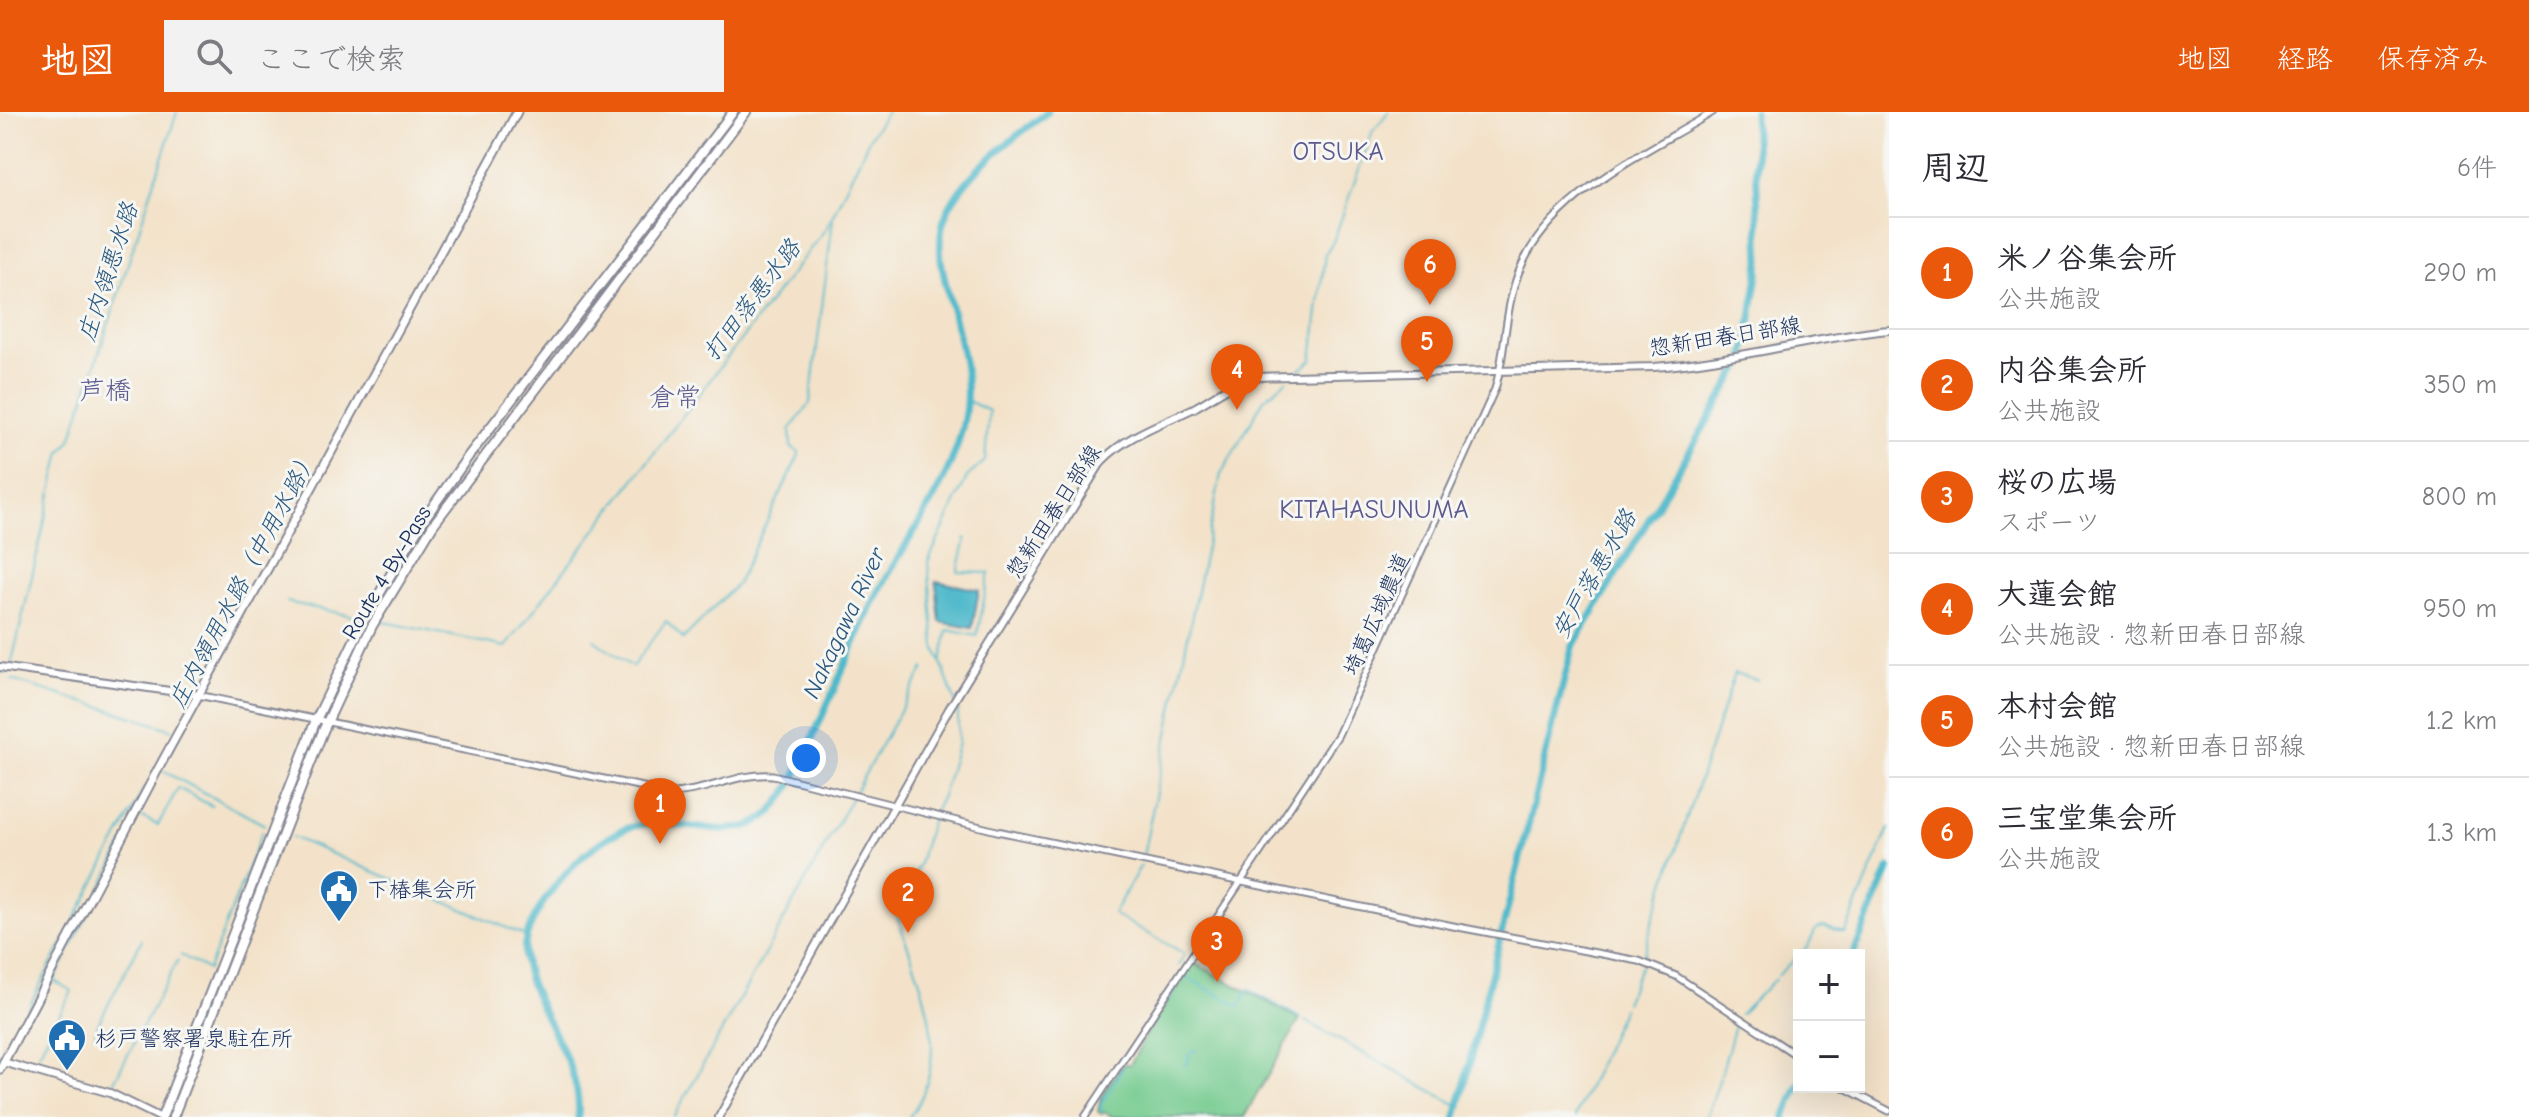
<!DOCTYPE html>
<html lang="ja">
<meta charset="utf-8">
<style>
:root{--surface:#fff;--page:#f2f2f3;--text:#2b2b33;--muted:#7c7c81;--line:#e1e1e2;--accent:#ea580c}
body{margin:0;font-family:"Comic Neue","Klee One",sans-serif;background:var(--page);color:var(--text)}
.controls{position:absolute;right:24px;bottom:24px;display:grid;overflow:hidden;border-radius:0px;box-shadow:0 8px 32px #0002}
.controls button{width:72px;height:72px;display:grid;place-items:center;padding:0;border:0;border-bottom:2px solid var(--line);background:var(--surface);color:var(--text);font:40px sans-serif}
.you{position:absolute;left:806px;top:646px;width:28px;height:28px;margin:-20px;border:6px solid #fff;border-radius:50%;background:#1a73e8;box-shadow:0 0 0 12px #1a73e833}
.badge{display:grid;place-items:center;width:52px;height:52px;border-radius:50%;background:var(--accent);color:#fff;font-size:26px;font-weight:700}
.pin{position:absolute;translate:-50% -66px;filter:drop-shadow(0 2px 4px #0008)}
.pin::after{content:'';position:absolute;top:42px;width:28px;height:24px;background:inherit;clip-path:polygon(0 0,100% 0,50% 100%)}
.list{margin:0;padding:0;list-style:none}
h2{display:flex;justify-content:space-between;align-items:center;height:104px;margin:0;padding:0 32px;font-size:34px}
h2 small{font-size:26px;font-weight:400;color:var(--muted)}
.list li{display:grid;grid-template-columns:52px 1fr auto;gap:24px;align-items:center;box-sizing:border-box;height:112px;padding:0 32px;border-top:2px solid var(--line)}
.list b{display:block;font-size:30px;white-space:nowrap}
.list p{margin:0;font-size:26px;white-space:nowrap;color:var(--muted)}
.list em{font-size:26px;font-style:normal;color:var(--muted)}
.icon{flex:none;width:44px;height:44px;fill:none;stroke:currentColor;stroke-width:2;stroke-linecap:round;stroke-linejoin:round}
.map{position:relative;flex:none;width:1889px;height:1005px;overflow:hidden}
header{display:flex;align-items:center;gap:48px;box-sizing:border-box;height:112px;padding:0 40px;background:var(--accent);color:#fff}
header strong{font-size:38px}
nav{display:flex;gap:44px;margin-inline-start:auto;font-size:28px}
.search{width:560px;height:72px;background:var(--page);display:flex;align-items:center;gap:20px;box-sizing:border-box;padding:0 28px;border-radius:0px;color:var(--muted);font-size:30px}
main{display:flex}
aside{flex:1;background:var(--surface)}
.map>svg:first-child{display:block}
.green{fill:#75cb8f;stroke:#487d76;stroke-width:2}
.water{fill:#4fb9cb;stroke:#357494;stroke-width:2}
.lines{fill:none;stroke-linecap:round;stroke-linejoin:round}
.stream{stroke:#4fb9cb;stroke-width:2}
.river{stroke:#4fb9cb;stroke-width:7}
.tertiary-casing{stroke:#878894;stroke-width:9}
.secondary-casing{stroke:#878894;stroke-width:10}
.primary-casing{stroke:#878894;stroke-width:11}
.trunk-casing{stroke:#878894;stroke-width:12}
.tertiary{stroke:#fff;stroke-width:5}
.secondary{stroke:#fff;stroke-width:6}
.primary{stroke:#fff;stroke-width:7}
.trunk{stroke:#fff;stroke-width:8}
.labels{text-anchor:middle;stroke-width:6;stroke-linejoin:round;paint-order:stroke}
.street-label{font-size:22px;fill:#1b2f5e;stroke:#f6f6f2}
.poi-label{font-size:22px;fill:#1b2f5e;stroke:#f6f6f2;text-anchor:start}
.water-label{font-size:24px;font-style:italic;fill:#2b587f;stroke:#f6f6f2}
.quarter-label{font-size:26px;fill:#5d588e;stroke:#f6f6f2}
</style>
<header>
<strong>地図</strong>
<div class="search"><svg class="icon" aria-label="search" viewBox="0 0 24 24"><circle cx="10" cy="10" r="6"/><path d="M15 15l6 6"/></svg>ここで検索</div>
<nav><a>地図</a><a>経路</a><a>保存済み</a></nav>
</header>
<main>
<div class="map">
<svg width="1889" height="1005" viewBox="0 0 1889 1005">
<rect width="100%" height="100%" fill="#f6f6f2"/>
<filter id="ink" filterUnits="userSpaceOnUse"><feTurbulence type="fractalNoise" baseFrequency=".0125" numOctaves="2"/><feDisplacementMap in="SourceGraphic" scale="16" xChannelSelector="R" yChannelSelector="G"/><feConvolveMatrix kernelMatrix="1 2 1 2 8 2 1 2 1" color-interpolation-filters="sRGB"/></filter>
<filter id="wash" filterUnits="userSpaceOnUse"><feTurbulence type="fractalNoise" baseFrequency=".006" numOctaves="4" result="noise"/><feDisplacementMap in="SourceGraphic" scale="32" xChannelSelector="R" yChannelSelector="G"/><feGaussianBlur stdDeviation="1.8" result="paint"/><feColorMatrix in="noise" values="0 0 0 0 0 0 0 0 0 0 0 0 0 0 0 0 0 1.4 0 .05"/><feComposite in="paint" operator="in"/></filter>
<g filter="url(#wash)">
<rect width="100%" height="100%" fill="#f3e2c9"/>
<path class="green" d="M1192 850 1300 907 1244 1005H1113L1104 1000 1102 1002 1098 1000C1098 984 1114 965 1123 952H1130C1142 935 1148 911 1163 897Z"/>
<path class="water" d="M936 469 979 478 972 516 940 510Z"/>
<g class="lines">
<path class="stream" d="M1295 262 1312 248 1325 142 1333 130 1372 21 1388 0
M287 490 362 506
M380 509 506 535 827 115 871 23 887 0
M594 528 632 555 666 509 683 527 737 472 799 343V340L791 335 790 318 810 291 833 107
M941 549 948 518 977 524 989 461 958 460 966 426
M11 554 61 340 71 328 177 0
M0 560H10
M12 568 86 591
M89 591 173 618
M163 659 265 713
M292 725 526 824
M1143 744 1221 362 1264 287 1287 268
M1141 753 1113 802 1185 842 1179 853
M181 843 208 858 262 720
M1643 846 1653 807 1735 561 1757 568
M1778 863 1808 834 1816 817 1823 814 1845 821 1889 716
M1184 864 1239 894 1248 877 1300 906
M1625 891 1641 853
M1164 894 1184 865
M1740 902 1775 867
M1305 909 1459 994
M95 923 97 914 142 828
M1191 940 1197 938
M39 941 72 879 54 869 138 703 158 713 178 676 212 694
M0 949 145 675
M1184 952H1188L1189 942
M1721 962 1737 907
M110 977 178 848
M1711 993 1720 965
M1103 1000 1100 994 1124 954
M674 1005 924 556
M909 1005C957 943 918 868 897 803L899 793 919 752 933 702 942 684 958 631V597L935 535 928 450 967 365 985 349 989 299 966 288
M1575 1005 1623 896
M1706 1005 1710 996"/>
<path class="river" d="M1853 843 1889 756
M578 1005C586 943 509 876 527 823 542 779 598 716 646 712 681 709 735 729 764 706 792 684 802 648 816 618 835 576 853 533 873 491 903 429 955 371 965 301 973 249 948 198 941 147 940 136 940 126 942 115 952 69 1012 27 1048 0
M1456 1005 1572 536 1744 248 1760 150 1754 0
M1785 1005 1799 972"/>
</g>
</g>
<g filter="url(#ink)">
<g class="lines">
<g class="tertiary-casing">
<path id="tertiary" d="M198 583 672 681C707 680 738 660 773 663L997 719 1458 815 1639 849 1676 864 1799 945
M1843 975 1889 999
M1085 1005 1338 623 1495 277C1506 241 1504 203 1516 168 1543 85 1643 43 1713 0"/>
</g>
<g class="secondary-casing">
<path id="secondary" d="M0 555 198 583
M3 950 110 981 159 1005
M719 1005 949 597 1102 349C1128 322 1162 312 1194 296 1215 285 1231 270 1255 265L1654 255C1733 249 1810 226 1889 218"/>
</g>
<g class="primary-casing">
<path id="primary" d="M0 957 156 661 517 0"/>
</g>
<g class="trunk-casing">
<path id="trunk" d="M162 1005 316 608 364 508 420 413 467 346 733 0
M173 1005 323 619 372 514 433 413 746 0"/>
</g>
<use href="#tertiary" class="tertiary"/>
<use href="#secondary" class="secondary"/>
<use href="#primary" class="primary"/>
<use href="#trunk" class="trunk"/>
</g>
</g>
<defs>
<g id="civic-pin" transform="scale(2)"><path d="M0 17L-7.5 6A9.5 9.5 0 1 1 7.5 6Z" fill="#1f6fb2" stroke="#f6f6f2"/><path d="M-.6-6.5H3V-4.5H.6V-3L4-1V1h2V6H-6V1h2V-1L-.6-3ZM-1.2 2.5V6h2.4V2.5Z" fill="#fff"/></g>
</defs>
<g fill-rule="evenodd">
<use href="#civic-pin" x="339" y="777"/>
<use href="#civic-pin" x="67" y="926"/>
</g>
<g class="labels">
<g class="street-label">
<text transform="translate(1725 224) rotate(-9)" y="8">惣新田春日部線</text>
<text transform="translate(1053 399) rotate(-57)" y="8">惣新田春日部線</text>
<text transform="translate(386 460) rotate(-59)" y="8">Route 4 By-Pass</text>
<text transform="translate(1376 502) rotate(-66)" y="8">埼葛広域農道</text>
</g>
<g class="poi-label">
<text x="367" y="785">下椿集会所</text>
<text x="95" y="934">杉戸警察署泉駐在所</text>
</g>
<g class="water-label">
<text transform="translate(108 160) rotate(-72)" y="8">庄内領悪水路</text>
<text transform="translate(752 188) rotate(-53)" y="8">打田落悪水路</text>
<text transform="translate(1594 462) rotate(-60)" y="8">安戸落悪水路</text>
<text transform="translate(243 467) rotate(-62)" y="8">庄内領用水路（中用水路）</text>
<text transform="translate(844 511) rotate(-65)" y="8">Nakagawa River</text>
</g>
<g class="quarter-label">
<text x="1338" y="48">OTSUKA</text>
<text x="105" y="287">芦橋</text>
<text x="675" y="294">倉常</text>
<text x="1374" y="406">KITAHASUNUMA</text>
</g>
</g>
</svg>
<div class="controls">
<button>+</button>
<button>−</button>
</div>
<div class="you"></div>
<div class="pin badge" style="left:660px;top:732px">1</div>
<div class="pin badge" style="left:908px;top:821px">2</div>
<div class="pin badge" style="left:1217px;top:870px">3</div>
<div class="pin badge" style="left:1237px;top:298px">4</div>
<div class="pin badge" style="left:1427px;top:270px">5</div>
<div class="pin badge" style="left:1430px;top:193px">6</div>
</div>
<aside>
<h2>周辺<small>6件</small></h2>
<ul class="list">
<li><span class="badge">1</span><div><b>米ノ谷集会所</b><p>公共施設</p></div><em>290 m</em></li>
<li><span class="badge">2</span><div><b>内谷集会所</b><p>公共施設</p></div><em>350 m</em></li>
<li><span class="badge">3</span><div><b>桜の広場</b><p>スポーツ</p></div><em>800 m</em></li>
<li><span class="badge">4</span><div><b>大蓮会館</b><p>公共施設 · 惣新田春日部線</p></div><em>950 m</em></li>
<li><span class="badge">5</span><div><b>本村会館</b><p>公共施設 · 惣新田春日部線</p></div><em>1.2 km</em></li>
<li><span class="badge">6</span><div><b>三宝堂集会所</b><p>公共施設</p></div><em>1.3 km</em></li>
</ul>
</aside>
</main>
